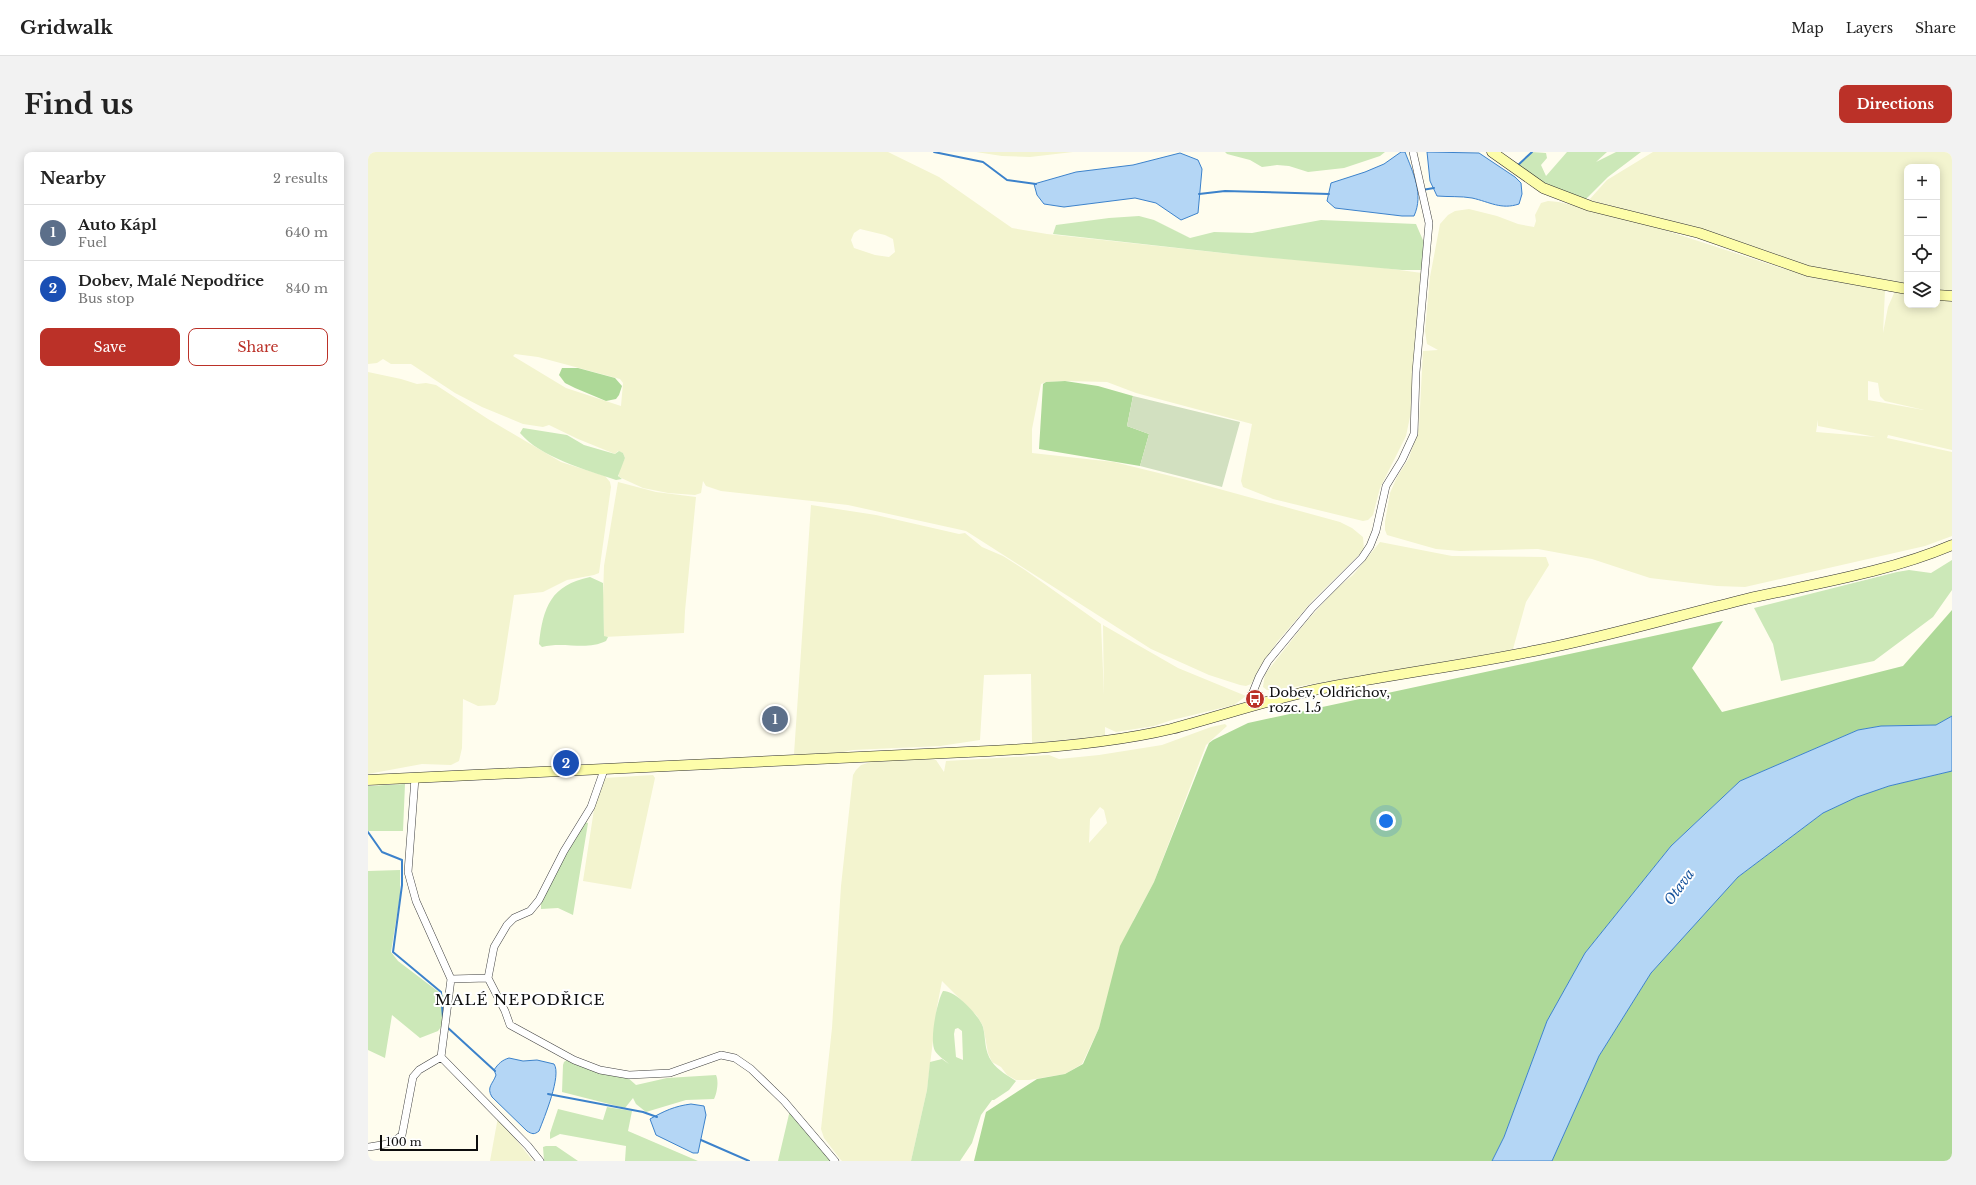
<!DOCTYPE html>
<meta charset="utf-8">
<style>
:root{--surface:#fff;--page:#f2f2f2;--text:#222;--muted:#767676;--line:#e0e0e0;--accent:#bb3128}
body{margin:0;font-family:"Libre Baskerville",serif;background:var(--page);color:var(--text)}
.controls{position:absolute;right:12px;top:12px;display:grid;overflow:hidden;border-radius:8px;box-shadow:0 2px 10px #0003}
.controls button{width:36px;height:36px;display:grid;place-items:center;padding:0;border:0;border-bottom:1px solid var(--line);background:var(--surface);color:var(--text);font:20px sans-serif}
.scale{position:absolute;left:12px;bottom:10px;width:98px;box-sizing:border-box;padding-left:4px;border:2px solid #0d0d0d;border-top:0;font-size:11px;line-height:14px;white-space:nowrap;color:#0d0d0d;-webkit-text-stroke:3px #fff;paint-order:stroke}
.you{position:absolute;left:1018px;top:669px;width:14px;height:14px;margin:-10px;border:3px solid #fff;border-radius:50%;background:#1a73e8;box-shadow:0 0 0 6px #1a73e833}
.badge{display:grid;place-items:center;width:26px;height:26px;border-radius:50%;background:var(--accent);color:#fff;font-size:13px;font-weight:700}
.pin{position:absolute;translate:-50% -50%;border:2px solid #fff;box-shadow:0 1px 4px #0006}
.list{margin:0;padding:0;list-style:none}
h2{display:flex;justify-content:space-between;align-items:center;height:52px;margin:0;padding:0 16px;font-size:17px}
h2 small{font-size:13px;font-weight:400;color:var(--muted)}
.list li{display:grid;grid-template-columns:26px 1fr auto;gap:12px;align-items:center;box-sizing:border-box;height:56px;padding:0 16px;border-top:1px solid var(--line)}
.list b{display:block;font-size:15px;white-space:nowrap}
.list p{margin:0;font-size:13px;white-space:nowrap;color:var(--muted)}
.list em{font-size:13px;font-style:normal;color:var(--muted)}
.actions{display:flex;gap:8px;padding:12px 16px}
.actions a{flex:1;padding:9px 0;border:1px solid var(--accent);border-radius:8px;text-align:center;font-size:14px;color:var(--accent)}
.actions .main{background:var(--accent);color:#fff}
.icon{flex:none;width:22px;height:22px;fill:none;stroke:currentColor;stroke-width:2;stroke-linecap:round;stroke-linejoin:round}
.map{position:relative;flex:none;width:1584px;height:1009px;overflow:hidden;border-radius:8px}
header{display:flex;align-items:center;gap:24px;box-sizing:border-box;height:56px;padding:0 20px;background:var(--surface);border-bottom:1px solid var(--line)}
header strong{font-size:19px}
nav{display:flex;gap:22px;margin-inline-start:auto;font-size:14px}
.intro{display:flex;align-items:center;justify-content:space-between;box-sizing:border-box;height:96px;padding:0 24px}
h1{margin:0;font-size:28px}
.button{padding:10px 18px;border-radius:8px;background:var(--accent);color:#fff;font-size:14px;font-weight:700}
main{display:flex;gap:24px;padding:0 24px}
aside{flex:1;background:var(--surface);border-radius:8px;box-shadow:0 2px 10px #0003}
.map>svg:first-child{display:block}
.farmland{fill:#f3f4cf;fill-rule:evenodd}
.green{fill:#cce8b8;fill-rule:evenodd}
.forest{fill:#aed998}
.cemetery{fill:#d2e0c0}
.water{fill:#b4d6f5;stroke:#3c82cb}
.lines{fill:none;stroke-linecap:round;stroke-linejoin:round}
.stream{stroke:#3c82cb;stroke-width:2}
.street-casing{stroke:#404040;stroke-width:8}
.secondary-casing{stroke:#2f2f2f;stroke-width:11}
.street{stroke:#fff;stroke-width:7}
.secondary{stroke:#fdfdaa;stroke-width:10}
.labels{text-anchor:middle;stroke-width:4;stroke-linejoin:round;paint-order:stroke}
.poi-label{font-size:13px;fill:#0d0d0d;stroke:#fff;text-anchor:start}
.water-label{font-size:14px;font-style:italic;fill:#19559d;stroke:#fff}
.quarter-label{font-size:15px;letter-spacing:1px;fill:#0d0d0d;stroke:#fff}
</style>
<header>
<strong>Gridwalk</strong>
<nav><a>Map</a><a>Layers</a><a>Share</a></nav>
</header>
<div class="intro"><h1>Find us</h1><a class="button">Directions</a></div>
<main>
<aside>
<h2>Nearby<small>2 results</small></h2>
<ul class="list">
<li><span class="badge" style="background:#5c6f8a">1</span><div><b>Auto Kápl</b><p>Fuel</p></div><em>640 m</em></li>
<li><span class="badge" style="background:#1a4fb4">2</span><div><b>Dobev, Malé Nepodřice</b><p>Bus stop</p></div><em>840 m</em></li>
</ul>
<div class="actions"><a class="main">Save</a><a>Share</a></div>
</aside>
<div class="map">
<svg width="1584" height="1009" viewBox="0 0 1584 1009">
<rect width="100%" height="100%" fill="#fffdee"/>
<path class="farmland" d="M0 0H520L571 25 644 76 679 82 873 103 994 113 1054 121 1049 167 1043 260 1038 284 1012 336 1005 363 1000 368 995 369 905 347 875 335 873 329 884 272 768 241 739 230 697 229 678 230 673 232 664 277V301L746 310 815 327 972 370 984 376 995 385 996 398 945 448 909 490 883 532 878 534 872 533 841 523 783 497 598 379 480 353 353 339 338 334 335 329 333 341 327 343 300 341 275 336 251 325 250 320 257 306 255 301 250 299 247 302 210 287 181 273 175 275 155 272 114 255 87 241 43 212H23L15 207 9 211 0 212ZM492 77 517 83 525 87 527 100 521 105 507 103 486 96 483 88 486 81ZM147 202 170 205 252 227 255 231 253 254 198 236 145 204Z
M608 0H705L662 5 634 4Z
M1285 0H1584V140L1569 138V15H1539V133L1430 112 1333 78 1221 48 1239 28Z
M1180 49 1191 50 1269 69 1413 116 1464 129 1517 138 1515 181 1520 155 1527 139 1539 141V153H1569V146L1584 148V298L1520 283 1519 286 1584 300V384L1557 394 1377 435 1349 434 1282 426 1224 407 1170 397 1092 399 1068 397 1019 383 1017 378V370L1022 341 1029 325 1041 306 1051 275 1055 199 1070 198 1059 192 1057 179 1062 125 1072 72 1080 63 1087 59 1101 57 1129 64 1150 72 1166 75 1168 69 1167 63 1173 51ZM1500 229 1510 231 1512 244 1517 249 1556 258 1500 248ZM1450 268V274L1508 285 1448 280Z
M0 220 33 227 49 232 58 231 68 233 120 267 193 310 237 324 242 330 243 335 231 421 226 423 199 428 175 440 146 443 130 548 127 553 110 554 95 547 94 596 91 609 83 613 54 612 0 622Z
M250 330 288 340 328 345 317 459 316 481 236 485 235 445 236 414Z
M443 353 508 363 591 382 597 381 614 395 635 404 657 418 733 472 736 543 735 473 810 516 878 544 866 553 804 568 786 574 748 580 737 575V567V584L664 591 663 522 616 523 612 588 572 594 485 598 454 604 426 602Z
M1012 390 1084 404 1178 405 1181 413 1158 450 1145 497 1139 499 921 536 899 538 895 535 897 522 912 503 938 470 968 437 985 423Z
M857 572 859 574 838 593 786 730 766 767 744 828 731 876 714 912 697 922 661 928H648L639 923 633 915 624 910 620 901 615 874 609 864 574 829 569 855 559 938 543 1009H474L472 1007 456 986 453 977 464 876 473 734 485 623 488 618 493 613 503 610 561 607 568 608 576 620 578 609 681 603 691 607 731 603 794 593 843 575ZM732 655 736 658 739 671 721 691 722 667Z
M285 623 287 626 263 737 215 729 227 651 236 626Z
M130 965 165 1009H122Z"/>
<path class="green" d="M857 0H1017L1012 4 976 16 940 20 921 14 909 13 894 15 882 8 859 2Z
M1164 0 1178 1 1179 6 1173 13 1178 24 1199 0H1239L1228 10 1248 0H1273L1240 25 1217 48 1177 31 1161 23 1150 13Z
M771 64 786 68 822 86 846 80 884 81 953 68 1048 72 1057 93 1054 118H1034L873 103 685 82 688 73 741 66Z
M155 276 199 283 216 293 247 302 251 299 255 301 257 306 250 324 254 327 248 328C218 318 172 305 152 281Z
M1584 408V438L1565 465 1506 509 1413 529 1405 492 1386 456 1529 420 1541 418 1563 421Z
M222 425 235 431 236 484 240 485 238 489C218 499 196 489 174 495L171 492C175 455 183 433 222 425Z
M37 632 35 679H0V634Z
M217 670 220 671 205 763 190 756 173 757V750L197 701Z
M32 718V744L23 800 30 809 76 844 75 872 70 879 52 886 24 863 17 906 0 898V719Z
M575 839C587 838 611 863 615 875 618 887 616 899 624 910 630 918 640 924 648 929L641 938 626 948H624L613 963 604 991 592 1009H543L559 938 562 910 574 907 581 912C577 908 570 904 567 899 561 889 569 849 575 839ZM590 876 594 879 595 908 588 905 586 882 587 877Z
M199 908 259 925 268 933 299 926 348 923C351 929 349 941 346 947L318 948 278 960 268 952 265 946 257 956 194 940 195 913 196 910Z
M239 955 264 959 260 979 330 1009H257L258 994 192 982 182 987V981L190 957 235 968Z
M422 958 465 1009H410Z
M178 994H188L210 1009H176L175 995Z"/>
<path class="forest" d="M194 216H210L247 226 254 234 251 243 248 247 238 249 207 236 197 231 191 223Z
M697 229 730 234 765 244 759 274 781 282 772 314 671 297 675 232 678 230Z
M1584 458V564L1568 573 1513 574 1490 578 1372 629 1303 694 1217 801 1179 869 1136 985 1124 1009H606L618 960 669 927 697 922 715 912 731 876 752 794 786 730 836 603 841 591 845 588 880 571 1355 469 1324 516 1354 560 1535 514Z
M1584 619V1009H1184L1231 904 1283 821 1370 725 1455 661 1489 645 1521 634Z"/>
<path class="cemetery" d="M765 244 872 270 854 335 772 314 781 282 759 274Z"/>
<path class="water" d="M1033 0H1037C1045 21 1056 42 1046 64H1034L967 56 959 49 963 31 997 20 1016 12Z
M1059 0 1111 1 1147 25 1153 31 1154 42 1151 52C1133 58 1122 50 1104 46 1093 44 1081 45 1069 44L1062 29Z
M812 1 830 8 834 17 830 61 813 68 788 51 767 46 696 55 676 52 669 43 666 32 708 20 765 13Z
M1584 564V619L1521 634 1489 645 1455 661 1370 725 1283 821 1231 904 1184 1009H1124L1136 985 1179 869 1217 801 1303 694 1372 629 1490 578 1513 574 1568 573Z
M141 906 155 909 169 908 186 912C194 923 176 966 171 979 166 983 164 982 159 979L124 945C118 935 125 932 128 923L126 918C130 912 134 908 141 906Z
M323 952 336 954 338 963 330 1001H325L288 983 282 967C296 959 307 954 323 952Z"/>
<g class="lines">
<path class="stream" d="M566 0 615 10 639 28 668 32
M1149 14 1164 0
M1054 38 1066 36
M831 42 857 39 961 42
M0 680 14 700 34 708V733L25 800 73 840 75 866
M79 875 127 919
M180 942 275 960 289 965
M333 988 381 1009"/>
<g class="street-casing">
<path id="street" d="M884 554 882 548 885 540 891 525 900 509 944 456 994 406 1002 394 1008 379 1018 334 1034 308 1046 282 1048 220 1061 71 1045 0
M47 626 40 720 48 749 83 827 120 826 126 795 139 773 146 766 162 759 171 748 196 699 223 655 236 618
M120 826 137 859 142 873 206 908 232 918 261 923 302 921 353 903 367 906 383 917 416 949 467 1009
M73 905 160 994 172 1009
M0 995C13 993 24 993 34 983L45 925 51 918 73 905 83 827"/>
</g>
<g class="secondary-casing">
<path id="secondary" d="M1124 0 1175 36 1222 54 1331 81 1440 119 1539 137
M1569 143 1584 144
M0 628 621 599C681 596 744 591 803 577 857 563 910 544 966 534 1034 521 1103 512 1171 498 1241 484 1309 464 1378 447 1445 432 1521 420 1584 393"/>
</g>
<use href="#street" class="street"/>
<use href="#secondary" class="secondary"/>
</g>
<defs>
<g id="bus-disc" transform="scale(1)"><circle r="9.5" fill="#bb3128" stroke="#fff"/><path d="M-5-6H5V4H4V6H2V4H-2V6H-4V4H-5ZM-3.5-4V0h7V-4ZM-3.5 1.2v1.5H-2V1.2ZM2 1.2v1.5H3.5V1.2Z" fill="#fff"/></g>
</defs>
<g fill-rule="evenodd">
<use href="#bus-disc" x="887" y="547"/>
</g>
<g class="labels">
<g class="poi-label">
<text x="901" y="545">Dobev, Oldřichov,<tspan x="901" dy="15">rozc. 1.5</tspan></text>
</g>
<g class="water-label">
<text transform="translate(1311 735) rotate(-54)" y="5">Otava</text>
</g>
<g class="quarter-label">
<text x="152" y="853">MALÉ NEPODŘICE</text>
</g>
</g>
</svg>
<div class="controls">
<button>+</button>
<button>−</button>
<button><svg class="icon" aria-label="locate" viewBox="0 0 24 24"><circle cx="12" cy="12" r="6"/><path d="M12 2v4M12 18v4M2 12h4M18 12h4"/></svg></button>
<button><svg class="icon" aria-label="layers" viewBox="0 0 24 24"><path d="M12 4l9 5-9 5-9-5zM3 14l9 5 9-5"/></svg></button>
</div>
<div class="scale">100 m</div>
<div class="you"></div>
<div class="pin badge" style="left:407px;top:567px;background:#5c6f8a">1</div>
<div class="pin badge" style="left:198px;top:611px;background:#1a4fb4">2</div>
</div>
</main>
